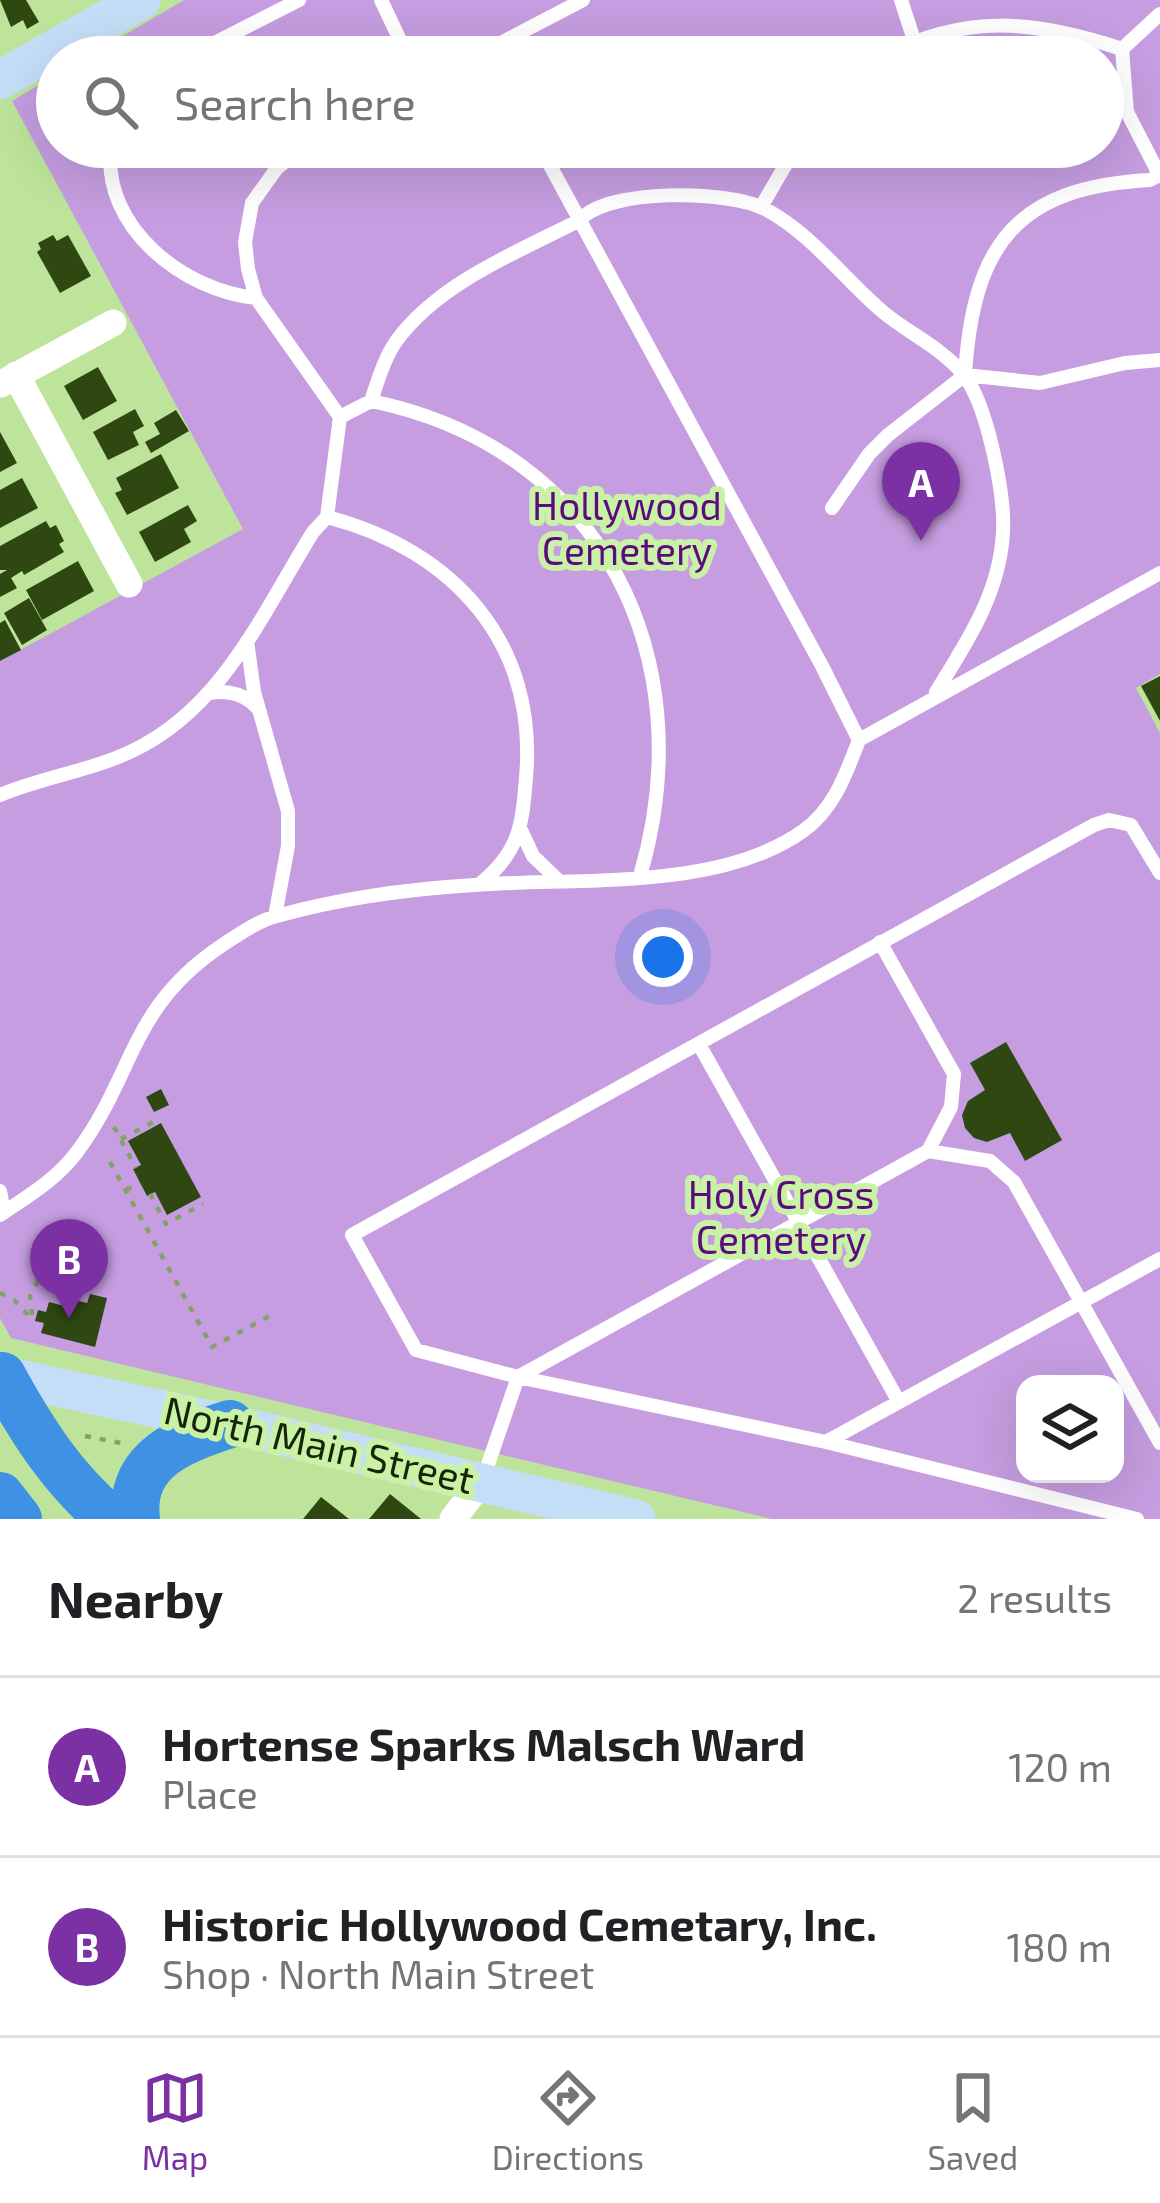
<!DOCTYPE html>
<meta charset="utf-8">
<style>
:root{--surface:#fff;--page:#f6f6f6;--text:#202124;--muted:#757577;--line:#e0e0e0;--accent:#7b31a3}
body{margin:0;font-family:"Exo 2",sans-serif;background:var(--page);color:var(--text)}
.controls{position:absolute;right:36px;bottom:36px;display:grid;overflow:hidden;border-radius:24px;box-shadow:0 12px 48px #0002}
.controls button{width:108px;height:108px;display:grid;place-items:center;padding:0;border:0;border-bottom:3px solid var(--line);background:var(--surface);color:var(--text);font:60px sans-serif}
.you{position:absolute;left:663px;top:957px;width:42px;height:42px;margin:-30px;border:9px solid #fff;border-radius:50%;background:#1a73e8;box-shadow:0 0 0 18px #1a73e833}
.badge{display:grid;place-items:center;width:78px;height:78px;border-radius:50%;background:var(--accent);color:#fff;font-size:39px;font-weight:700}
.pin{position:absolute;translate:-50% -99px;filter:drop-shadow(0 3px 6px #0008)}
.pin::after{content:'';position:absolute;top:63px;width:42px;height:36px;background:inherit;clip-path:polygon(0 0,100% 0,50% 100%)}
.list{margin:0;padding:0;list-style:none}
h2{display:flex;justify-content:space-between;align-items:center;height:156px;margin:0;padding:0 48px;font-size:51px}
h2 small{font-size:39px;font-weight:400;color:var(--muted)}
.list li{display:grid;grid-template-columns:78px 1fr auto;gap:36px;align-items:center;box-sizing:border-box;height:180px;padding:0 48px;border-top:3px solid var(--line)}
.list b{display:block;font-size:45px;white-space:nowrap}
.list p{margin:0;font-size:39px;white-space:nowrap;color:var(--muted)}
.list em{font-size:39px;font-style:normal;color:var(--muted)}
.icon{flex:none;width:66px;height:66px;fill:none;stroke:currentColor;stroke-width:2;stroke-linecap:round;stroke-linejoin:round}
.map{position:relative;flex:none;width:1160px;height:1519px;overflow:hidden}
.search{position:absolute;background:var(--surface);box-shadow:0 12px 48px #0002;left:36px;right:36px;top:36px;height:132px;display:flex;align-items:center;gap:30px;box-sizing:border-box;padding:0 42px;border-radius:66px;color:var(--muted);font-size:45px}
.sheet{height:516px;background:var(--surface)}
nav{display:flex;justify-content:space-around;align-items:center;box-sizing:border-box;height:168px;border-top:3px solid var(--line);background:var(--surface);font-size:33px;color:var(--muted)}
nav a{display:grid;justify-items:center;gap:6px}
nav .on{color:var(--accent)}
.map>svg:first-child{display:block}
.green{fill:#c59de0;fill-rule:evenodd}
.building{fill:#2f4812}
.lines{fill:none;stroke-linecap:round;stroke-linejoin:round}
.path{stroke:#83a267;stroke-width:4.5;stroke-dasharray:6 9;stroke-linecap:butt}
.lane{stroke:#fff;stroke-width:14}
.street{stroke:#fff;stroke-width:27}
.secondary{stroke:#c5def7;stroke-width:39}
.highway{stroke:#3f91e3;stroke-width:48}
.labels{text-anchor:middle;stroke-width:12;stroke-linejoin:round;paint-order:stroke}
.park-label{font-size:39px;fill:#5a0c7e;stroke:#caf2a6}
.street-label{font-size:39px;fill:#162407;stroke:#caf2a6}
</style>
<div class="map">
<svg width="1160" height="1519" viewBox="0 0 1160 1519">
<rect width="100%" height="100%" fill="#bde49a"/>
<path class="green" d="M184 0H1160V674L1136 688 1160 733V1519H772L11 1338 0 1318V661L243 529 12 101 57 74V147H1103V57H87ZM1025 1384H1115V1474H1025Z"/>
<path class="building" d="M0 0H26L39 22 27 29 23 20 11 27Z
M53 235 57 241 68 235 91 276 60 293 37 252 41 249 38 243Z
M98 367 117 401 83 420 64 386Z
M135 409 144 426 133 432 139 445 108 460 93 432Z
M176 410 189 431 151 453 145 442 160 434 154 423Z
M0 432 17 463 0 472Z
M161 454 179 488 127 515 115 493 122 490 116 478Z
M22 478 38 508 0 528V490Z
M188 505 197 521 184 529 191 542 155 562 139 532Z
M46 521 50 528 56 525 64 541 59 544 64 552 24 575 22 571 11 578 17 588 0 597V574L7 570H0V546Z
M78 561 94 591 42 620 26 590Z
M29 598 47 630 22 645 4 613Z
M5 620 21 650 0 661V623Z
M1160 676V721L1141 686Z
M1006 1042 1062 1140 1025 1161 1010 1133 987 1142 974 1138 965 1128 962 1115 968 1101 985 1090 970 1063Z
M161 1089 169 1105 154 1112 146 1097Z
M161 1123 201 1197 167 1215 155 1192 147 1196 133 1169 141 1165 128 1141Z
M90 1294 107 1298 95 1347 41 1333 44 1323 35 1321 38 1310 46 1312 49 1302 68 1307 70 1299 87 1303Z
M390 1494 421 1519H369Z
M321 1497 349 1519H303Z"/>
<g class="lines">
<path class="path" d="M114 1127 136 1168
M121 1139 157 1120
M110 1162 212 1347 273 1314
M126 1190 140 1183
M150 1194 166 1224 203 1204
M0 1293 14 1300 28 1315H36
M32 1315 30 1296 38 1281
M85 1436 121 1443"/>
<path class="lane" d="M381 0 408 57
M901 0 914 40
M1122 49 1160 14
M187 57 299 0
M474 57 583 0
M881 57C965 13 1034 20 1122 49L1127 112 1160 176
M111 147C101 227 184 291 256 298
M540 147 822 666 859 740
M761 207 796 147
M965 375 1040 383 1125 363 1160 360
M371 401C378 381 384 358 397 340 440 282 518 252 580 220 607 188 729 190 765 209 812 234 844 279 883 312 908 333 942 348 963 374 987 403 1005 494 1003 532 1000 593 967 642 936 692
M340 417 371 401C602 448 704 658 640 876
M832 508 869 454 888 435 965 375C973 245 1016 187 1150 180L1159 175
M327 517C454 550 538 643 526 778 522 825 520 851 481 883
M247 641 254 692 288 811V846L275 916
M210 693C229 690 246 694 259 710
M0 795C43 777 90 771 132 751 223 708 263 612 313 532L327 517 340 417 256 298 248 269 245 242 252 203 277 168 304 147
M521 830 533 856 559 881
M700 1046 899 1402
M928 1151 990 1161 1014 1182 1160 1443
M0 1191 4 1212
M0 1215C28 1196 56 1180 77 1152 135 1074 129 1008 221 946 238 935 257 921 277 916 341 898 408 889 474 885 575 877 717 892 803 831 834 809 846 774 859 740L1160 573
M826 1442 1160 1259
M483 1479 518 1377 928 1151 951 1107 954 1074 880 942
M1137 1519 826 1442 518 1377 416 1350 352 1235 1094 825 1109 820 1131 825 1160 873"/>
<path class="street" d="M16 375 129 584
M1 384 113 323
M453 1519 482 1481"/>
<path class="secondary" d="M0 80 141 0
M0 1375 230 1424 636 1519"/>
<path class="highway" d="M2 1376C32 1431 62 1478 110 1519
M0 1496 18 1519
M136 1519C129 1459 182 1439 230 1424"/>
</g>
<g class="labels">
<g class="park-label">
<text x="627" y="520">Hollywood<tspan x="627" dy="45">Cemetery</tspan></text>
<text x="781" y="1209">Holy Cross<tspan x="781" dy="45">Cemetery</tspan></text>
</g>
<g class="street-label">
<text transform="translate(319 1445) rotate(13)" y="14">North Main Street</text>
</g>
</g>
</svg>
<div class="controls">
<button><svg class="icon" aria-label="layers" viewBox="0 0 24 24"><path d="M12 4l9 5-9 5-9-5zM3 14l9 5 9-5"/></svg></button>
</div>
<div class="you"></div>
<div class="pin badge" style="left:921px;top:541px">A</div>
<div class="pin badge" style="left:69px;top:1318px">B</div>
<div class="search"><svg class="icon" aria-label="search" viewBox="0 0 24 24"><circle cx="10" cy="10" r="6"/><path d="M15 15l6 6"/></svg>Search here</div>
</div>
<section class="sheet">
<h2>Nearby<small>2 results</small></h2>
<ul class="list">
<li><span class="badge">A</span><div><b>Hortense Sparks Malsch Ward</b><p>Place</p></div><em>120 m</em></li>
<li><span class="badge">B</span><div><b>Historic Hollywood Cemetary, Inc.</b><p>Shop · North Main Street</p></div><em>180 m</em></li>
</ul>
</section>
<nav>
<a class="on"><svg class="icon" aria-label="map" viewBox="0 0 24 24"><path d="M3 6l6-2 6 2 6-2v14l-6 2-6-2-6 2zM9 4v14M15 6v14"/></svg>Map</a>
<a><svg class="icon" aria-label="directions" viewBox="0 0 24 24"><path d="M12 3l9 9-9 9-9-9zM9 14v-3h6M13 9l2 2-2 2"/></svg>Directions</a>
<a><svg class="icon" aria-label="saved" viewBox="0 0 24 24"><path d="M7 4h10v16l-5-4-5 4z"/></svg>Saved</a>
</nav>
